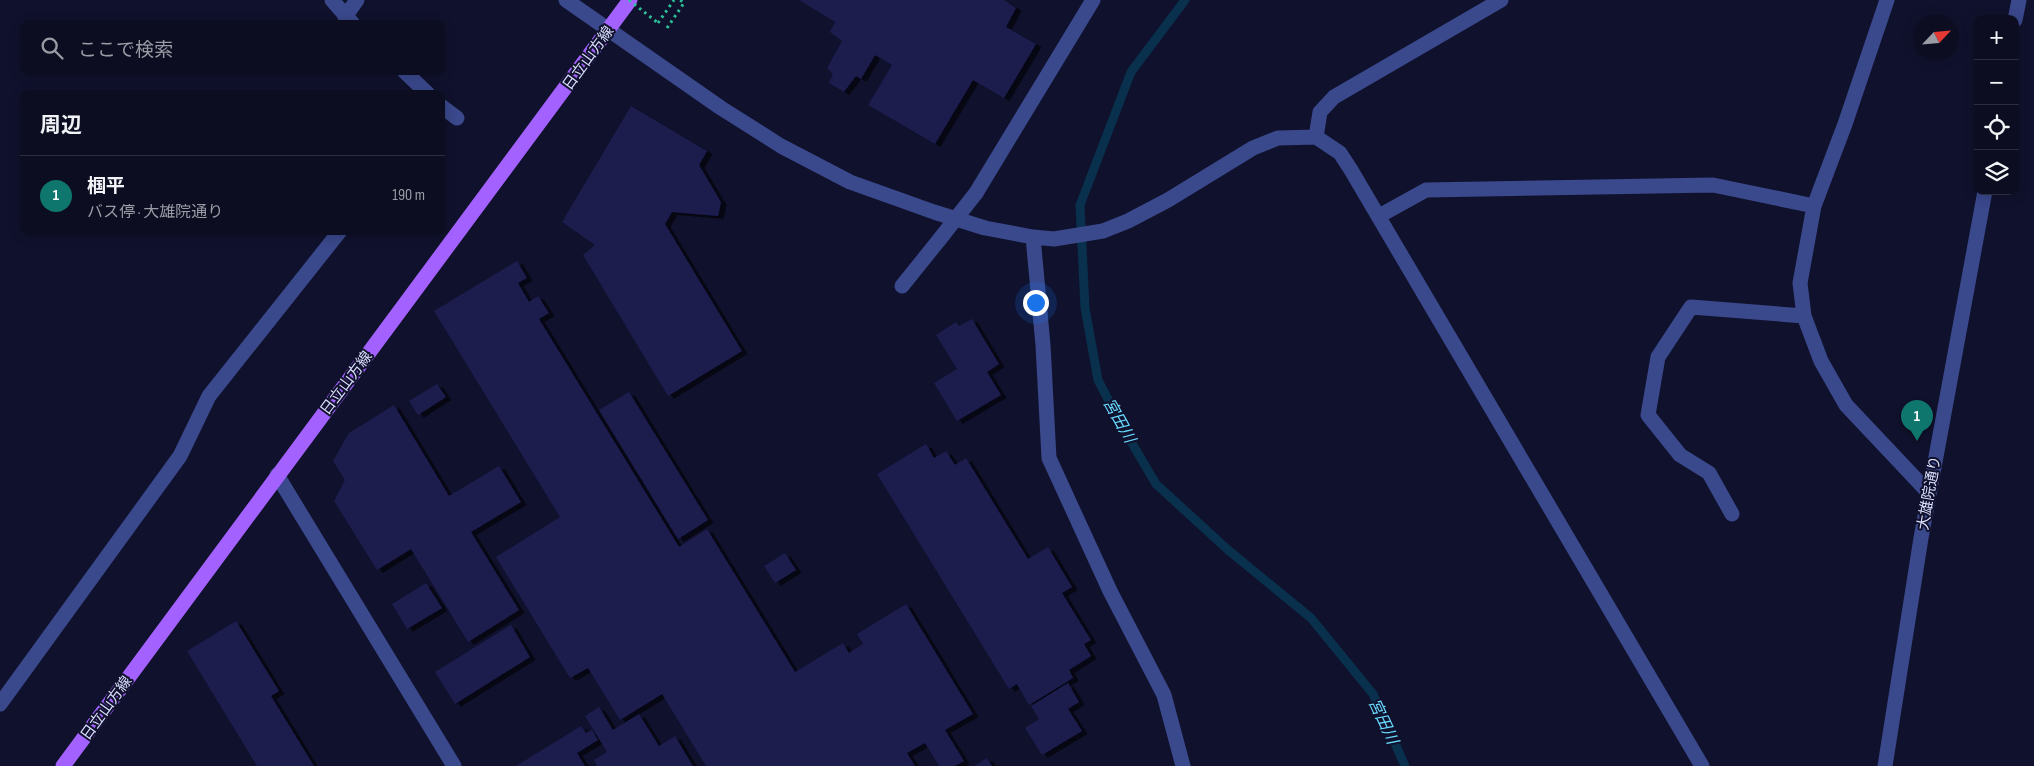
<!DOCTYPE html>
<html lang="ja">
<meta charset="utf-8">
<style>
:root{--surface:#0c0d21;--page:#1a1b2e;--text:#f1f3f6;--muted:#9a9ca5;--line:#2c2d3f;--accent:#0f766e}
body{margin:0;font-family:"Sofia Sans Condensed","Noto Sans JP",sans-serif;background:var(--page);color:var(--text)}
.controls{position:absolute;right:15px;top:15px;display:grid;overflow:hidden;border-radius:10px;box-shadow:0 2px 12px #0003}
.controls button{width:45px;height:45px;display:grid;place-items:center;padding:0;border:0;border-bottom:1px solid var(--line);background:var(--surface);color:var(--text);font:25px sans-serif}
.compass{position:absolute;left:1914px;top:15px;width:45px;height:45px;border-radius:50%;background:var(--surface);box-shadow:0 2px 12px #0003;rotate:64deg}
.you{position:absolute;left:1035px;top:302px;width:18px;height:18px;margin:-12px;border:4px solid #fff;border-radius:50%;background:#1a73e8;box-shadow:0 0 0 8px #1a73e833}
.badge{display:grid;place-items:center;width:32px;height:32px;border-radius:50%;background:var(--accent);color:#fff;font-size:16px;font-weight:700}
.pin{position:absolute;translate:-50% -41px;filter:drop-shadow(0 1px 2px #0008)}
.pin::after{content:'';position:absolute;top:26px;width:18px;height:15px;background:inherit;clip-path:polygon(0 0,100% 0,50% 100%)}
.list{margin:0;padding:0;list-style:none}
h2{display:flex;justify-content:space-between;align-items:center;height:65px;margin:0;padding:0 20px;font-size:21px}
h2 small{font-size:16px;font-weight:400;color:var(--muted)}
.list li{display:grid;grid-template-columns:32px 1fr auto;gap:15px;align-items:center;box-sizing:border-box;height:80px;padding:0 20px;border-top:1px solid var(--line)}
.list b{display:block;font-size:19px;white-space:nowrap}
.list p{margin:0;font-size:16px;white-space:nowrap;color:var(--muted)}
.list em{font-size:16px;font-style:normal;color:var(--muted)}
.icon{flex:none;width:28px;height:28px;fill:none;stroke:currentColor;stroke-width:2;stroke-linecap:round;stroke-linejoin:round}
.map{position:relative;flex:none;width:2034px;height:766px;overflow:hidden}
.search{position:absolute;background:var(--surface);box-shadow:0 2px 12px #0003;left:20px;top:20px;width:425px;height:55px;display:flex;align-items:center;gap:12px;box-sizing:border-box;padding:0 18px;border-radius:10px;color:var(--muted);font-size:19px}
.panel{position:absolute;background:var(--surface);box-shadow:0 2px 12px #0003;left:20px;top:90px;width:425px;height:145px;border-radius:10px}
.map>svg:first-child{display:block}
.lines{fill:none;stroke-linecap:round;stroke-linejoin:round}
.stream{stroke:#09304c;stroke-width:9}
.building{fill:#1c1c4e;filter:url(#shadow)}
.path{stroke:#2cc299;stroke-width:3;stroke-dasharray:2.5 4;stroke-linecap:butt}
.minor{stroke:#3a488c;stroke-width:15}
.major{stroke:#a362ff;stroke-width:15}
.path-bridge{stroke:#2cc299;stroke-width:3;stroke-dasharray:2.5 4;stroke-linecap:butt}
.minor-bridge{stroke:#3a488c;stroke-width:15}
.labels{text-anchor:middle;stroke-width:4;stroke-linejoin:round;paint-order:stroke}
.street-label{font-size:15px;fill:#dbdfff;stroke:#10112c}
.water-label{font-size:16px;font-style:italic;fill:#69daff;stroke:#10112c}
</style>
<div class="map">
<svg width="2034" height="766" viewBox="0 0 2034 766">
<defs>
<filter id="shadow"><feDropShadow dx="5.5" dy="3" stdDeviation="0" flood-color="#0009"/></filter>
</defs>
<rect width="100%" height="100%" fill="#10112c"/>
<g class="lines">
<path class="stream" d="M1185 0 1131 72 1080 205 1085 308 1098 380 1123 428 1156 484 1227 549 1311 618 1373 694 1405 766"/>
</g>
<path class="building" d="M799 0H1004L1016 8 1006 27 1036 44 1004 98 973 80 935 144 868 105 892 65 875 55 861 79 856 76 844 92 829 83 833 74 827 68 842 41 830 32 835 22Z
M631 106 707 151 699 165 721 202 718 216 672 212 665 224 742 351 668 396 583 255 595 245 562 222Z
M517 261 527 278 518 283 529 302 538 296 549 313 539 319 679 547 707 529 795 672 843 643 849 653 863 644 857 634 906 604 973 714 945 730 964 761 955 766H939L925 743 907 753 915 766H706L662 694 620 720 588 668 570 678 496 557 560 517 434 311Z
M972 319 999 364 987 372 1001 395 957 421 934 383 957 369 936 335 956 322 959 326Z
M437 384 446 397 418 415 409 401Z
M629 392 708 520 678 539 599 410Z
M394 405 449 496 499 466 521 502 471 532 519 610 468 642 411 549 377 570 334 501 345 480 333 461 349 433Z
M926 444 934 458 946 451 955 465 966 458 1028 559 1048 547 1072 587 1062 593 1091 640 1084 644 1091 656 1069 670 1073 678 1029 705 1017 684 1009 689 877 474Z
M785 553 796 570 775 583 764 566Z
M426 583 442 608 407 629 392 604Z
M236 621 279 691 271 696 314 766H257L187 651Z
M511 625 530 657 455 704 435 672Z
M1068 683 1079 702 1068 709 1082 731 1042 755 1025 728 1039 719 1031 706Z
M599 707 613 730 639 714 659 746 675 736 693 766H597L594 760 607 752 585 716Z
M581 726 586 733 592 730 598 740 577 753 585 766H516Z
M987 758 992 766H974Z"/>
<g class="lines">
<path class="path" d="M658 23 674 0
M667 28 684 3 680 0"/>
<path class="minor" d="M332 0 353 24
M566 0 721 108 781 146 850 182 934 212 985 228 1033 237 1054 239 1103 231 1128 221 1168 200 1253 148 1278 138 1316 137 1340 153 1351 170 1702 766
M1887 0 1845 124 1814 206 1800 283 1804 316 1821 361 1846 405 1929 493
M345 17 357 0
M2015 20 2019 0
M404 71 428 94
M441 106 457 118
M1316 137 1320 112 1334 97 1501 0
M976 193 1093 0
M1379 216 1426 190 1713 185 1814 206
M1033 237 1043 345 1049 458 1110 591 1164 695 1183 766
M902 286 939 240
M277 475 454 766
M1732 514 1709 473 1680 455 1648 415 1658 357 1691 307 1804 316
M0 704 180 456 209 396 340 231
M1885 766 1921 538 1985 191"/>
<path class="major" d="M63 766 630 0"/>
<path class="path-bridge" d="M629 0 658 23"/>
<path class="minor-bridge" d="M939 240 976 193"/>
</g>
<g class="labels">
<g class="street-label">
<text transform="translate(588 58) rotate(-54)" y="5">日立山方線</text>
<text transform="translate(346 383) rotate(-53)" y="5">日立山方線</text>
<text transform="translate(1929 493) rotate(-80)" y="5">大雄院通り</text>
<text transform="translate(106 708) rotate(-54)" y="5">日立山方線</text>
</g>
<g class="water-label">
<text transform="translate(1120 420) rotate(61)" y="6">宮田川</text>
<text transform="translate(1384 721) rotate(65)" y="6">宮田川</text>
</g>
</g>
</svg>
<div class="controls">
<button>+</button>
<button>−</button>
<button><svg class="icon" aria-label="locate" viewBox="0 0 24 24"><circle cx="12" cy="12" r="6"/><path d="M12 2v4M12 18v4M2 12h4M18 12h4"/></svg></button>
<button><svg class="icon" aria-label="layers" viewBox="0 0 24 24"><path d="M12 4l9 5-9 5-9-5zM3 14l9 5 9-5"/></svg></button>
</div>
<svg class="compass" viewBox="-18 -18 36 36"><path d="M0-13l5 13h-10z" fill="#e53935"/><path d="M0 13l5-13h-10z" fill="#9a9ca5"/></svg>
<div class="you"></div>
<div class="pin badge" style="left:1917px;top:441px">1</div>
<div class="search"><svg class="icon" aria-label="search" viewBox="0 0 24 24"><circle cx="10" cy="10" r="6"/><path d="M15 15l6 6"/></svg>ここで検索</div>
<section class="panel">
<h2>周辺<small></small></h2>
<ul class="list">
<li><span class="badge">1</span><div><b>椢平</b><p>バス停 · 大雄院通り</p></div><em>190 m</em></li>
</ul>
</section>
</div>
